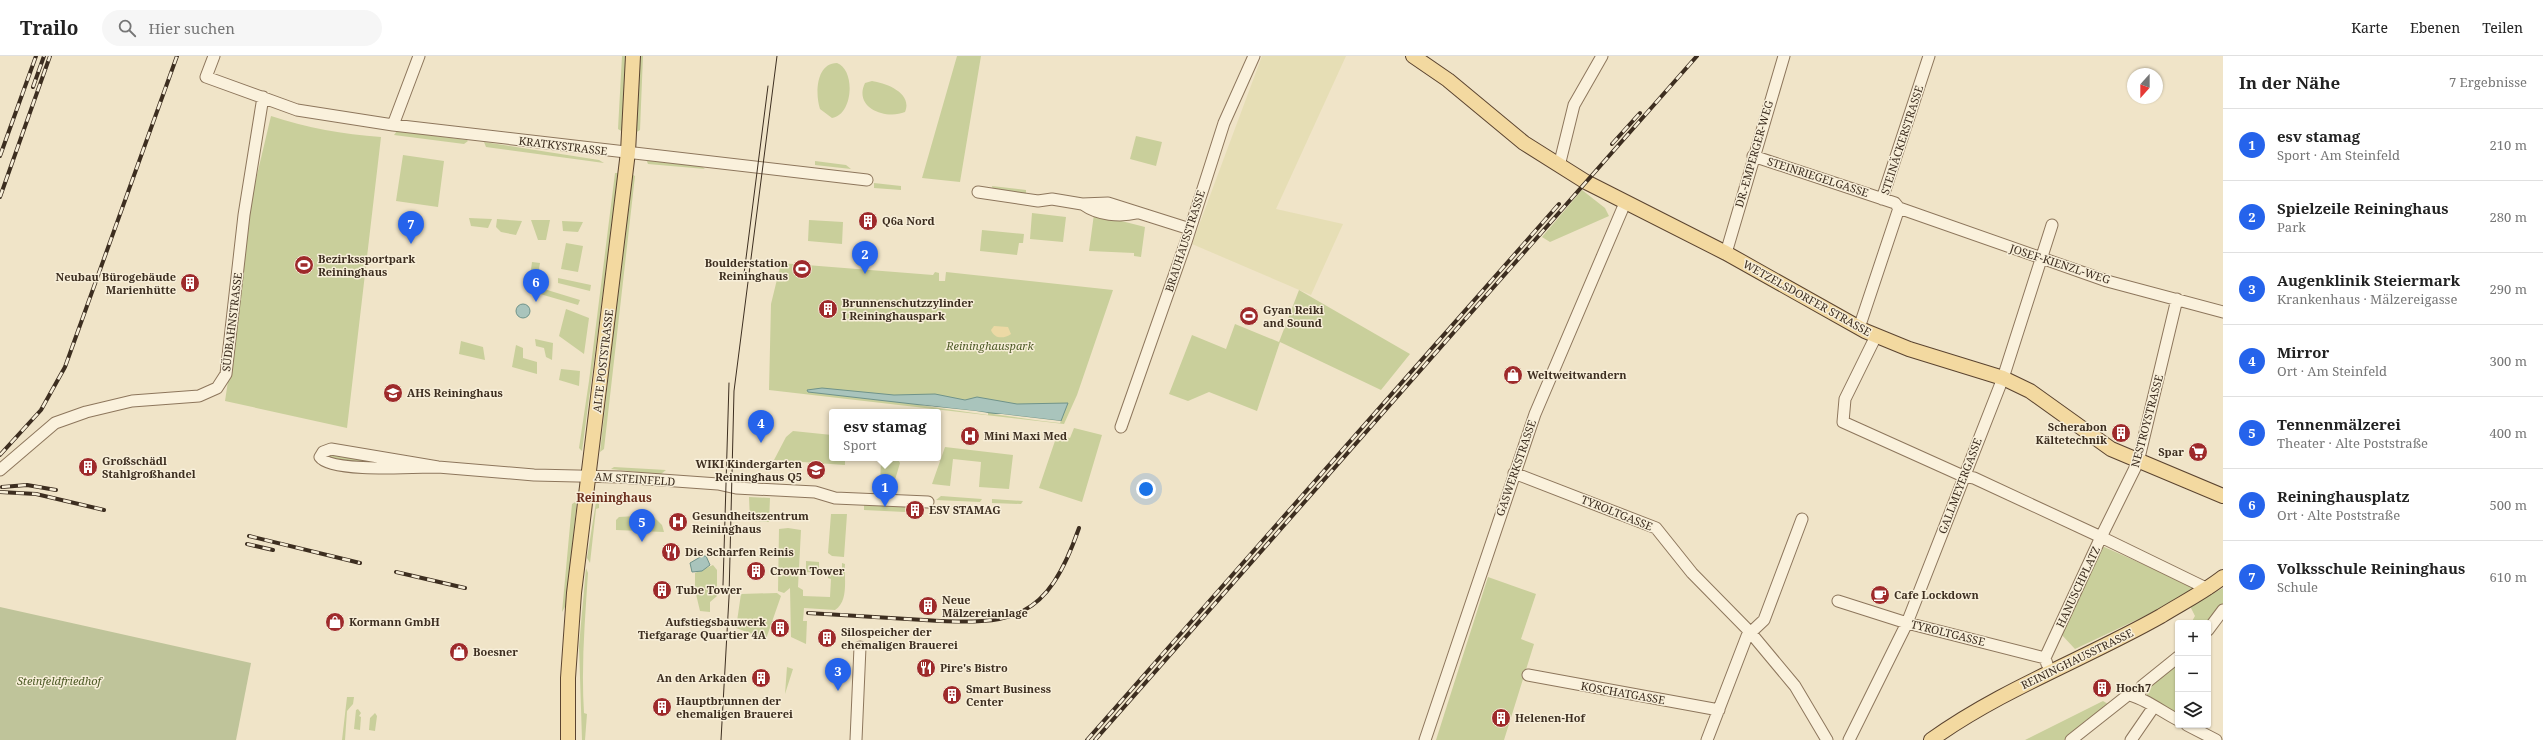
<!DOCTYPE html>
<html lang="de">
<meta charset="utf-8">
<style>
:root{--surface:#fff;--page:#f6f6f6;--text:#222;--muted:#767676;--line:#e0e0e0;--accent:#2563eb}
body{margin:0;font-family:"Noto Serif",serif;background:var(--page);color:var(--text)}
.controls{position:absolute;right:12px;bottom:12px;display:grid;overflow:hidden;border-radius:4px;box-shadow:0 1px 3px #0004}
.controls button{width:36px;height:36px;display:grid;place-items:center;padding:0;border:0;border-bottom:1px solid var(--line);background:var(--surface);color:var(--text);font:20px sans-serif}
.compass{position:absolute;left:2127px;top:12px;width:36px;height:36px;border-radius:50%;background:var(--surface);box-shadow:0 1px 3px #0004;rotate:201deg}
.you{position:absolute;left:1146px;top:433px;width:14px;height:14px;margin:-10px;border:3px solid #fff;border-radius:50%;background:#1a73e8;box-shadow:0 0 0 6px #1a73e833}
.badge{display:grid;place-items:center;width:26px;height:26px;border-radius:50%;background:var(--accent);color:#fff;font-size:13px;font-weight:700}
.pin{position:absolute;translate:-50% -33px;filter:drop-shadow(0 1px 2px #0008)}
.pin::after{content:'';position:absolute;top:21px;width:14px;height:12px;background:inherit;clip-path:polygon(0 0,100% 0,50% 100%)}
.popup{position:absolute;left:829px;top:353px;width:112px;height:52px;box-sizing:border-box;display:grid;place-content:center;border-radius:4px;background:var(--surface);filter:drop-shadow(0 1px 3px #0005);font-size:13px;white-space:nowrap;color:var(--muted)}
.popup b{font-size:15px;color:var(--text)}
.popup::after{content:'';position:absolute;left:50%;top:100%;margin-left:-8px;border:8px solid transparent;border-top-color:var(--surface)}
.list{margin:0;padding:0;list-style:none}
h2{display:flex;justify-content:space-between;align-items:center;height:52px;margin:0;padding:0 16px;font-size:17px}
h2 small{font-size:13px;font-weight:400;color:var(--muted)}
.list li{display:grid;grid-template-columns:26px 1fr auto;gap:12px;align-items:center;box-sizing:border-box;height:72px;padding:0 16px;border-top:1px solid var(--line)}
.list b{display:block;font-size:15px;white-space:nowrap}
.list p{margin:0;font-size:13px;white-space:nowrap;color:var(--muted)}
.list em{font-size:13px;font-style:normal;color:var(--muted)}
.icon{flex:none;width:22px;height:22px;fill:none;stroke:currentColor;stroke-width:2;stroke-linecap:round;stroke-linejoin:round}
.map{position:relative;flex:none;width:2223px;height:684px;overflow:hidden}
header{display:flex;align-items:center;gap:24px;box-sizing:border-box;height:56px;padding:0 20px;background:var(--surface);border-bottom:1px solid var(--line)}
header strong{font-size:19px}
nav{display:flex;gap:22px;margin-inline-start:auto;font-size:14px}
.search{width:280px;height:36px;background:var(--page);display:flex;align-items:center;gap:10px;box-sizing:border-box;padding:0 14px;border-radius:22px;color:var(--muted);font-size:15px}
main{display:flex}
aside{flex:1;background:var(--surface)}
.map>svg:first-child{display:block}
.farmland{fill:#e6deb5}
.green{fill:#c9cf9b}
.sand{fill:#ecd9a5}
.cemetery{fill:#bfc49a}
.water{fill:#a9c4bc;stroke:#6f938a}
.pier{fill:#f0e4c8}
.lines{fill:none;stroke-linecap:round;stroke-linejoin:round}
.minor-casing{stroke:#8d765c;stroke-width:13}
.major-casing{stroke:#5b4430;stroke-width:16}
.minor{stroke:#faf1dc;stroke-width:11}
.major{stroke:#f3d9a0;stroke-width:14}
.tram{stroke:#3d2e20;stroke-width:1}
.rail-casing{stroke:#3d2e20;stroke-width:4}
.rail{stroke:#f7eed8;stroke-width:2.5;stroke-dasharray:8;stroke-linecap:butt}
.labels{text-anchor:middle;stroke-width:3;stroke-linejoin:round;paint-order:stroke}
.street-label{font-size:11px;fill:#3d2e20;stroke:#f7eed8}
.poi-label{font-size:11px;font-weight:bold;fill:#3d2e20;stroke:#f7eed8;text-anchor:start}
.park-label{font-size:11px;font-style:italic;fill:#4d5a26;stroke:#f7eed8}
.neighbourhood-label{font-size:12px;font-weight:bold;fill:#6b2e1e;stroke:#f7eed8}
</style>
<header>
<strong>Trailo</strong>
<div class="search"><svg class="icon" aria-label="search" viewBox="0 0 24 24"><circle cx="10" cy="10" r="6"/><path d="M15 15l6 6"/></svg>Hier suchen</div>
<nav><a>Karte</a><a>Ebenen</a><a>Teilen</a></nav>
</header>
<main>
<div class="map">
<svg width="2223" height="684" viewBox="0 0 2223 684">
<rect width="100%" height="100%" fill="#f0e4c8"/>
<path class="farmland" d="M1262 0H1346L1276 153 1343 168 1311 239 1192 188Z"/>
<path class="green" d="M622 0H626L623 76 618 73Z
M638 0H643L640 74 635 77Z
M957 0H981L960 126 922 122Z
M837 7C856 14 853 59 832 62L820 53C815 38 816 7 837 7Z
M872 25C886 27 913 37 905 56 886 64 853 52 865 27Z
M271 60C308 72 342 78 381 81L347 372 225 345 241 239 247 161Z
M397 75 467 84 468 85 464 88 394 79Z
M1136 80 1162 86 1156 110 1130 103Z
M484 86 599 104 604 107 486 91Z
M403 99 444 105 438 151 396 145Z
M646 103 701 110 705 113 648 108Z
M815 105 846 109 851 113 815 109Z
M615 117H619L582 395 579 392 589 325Z
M631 118 635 120 604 393 600 396Z
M874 127 901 130V134L874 132Z
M992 130 1026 134V138L993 134Z
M1582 134 1605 152 1609 160 1550 186 1542 181Z
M1032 157 1066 161 1063 186 1030 183Z
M1094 158 1145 171 1141 201 1134 200V197L1089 195Z
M469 162 492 163 488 172 471 170Z
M497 163 522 165 516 179 501 176 496 171Z
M531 164H550L546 184H538Z
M809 164 843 166 842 188 808 185Z
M562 165 583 166 578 176 563 175Z
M982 174 1024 178 1023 187H1019L1017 199 980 195Z
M566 187 583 190 578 216 561 213Z
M532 206 540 207 537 225 530 221Z
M781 207 933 219 935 216 939 217V225H945L946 216 1113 234 1077 339 1064 368 769 334 771 248Z
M558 222 591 229 590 235 558 227Z
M544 233 580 244 578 249 540 238Z
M1299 234 1410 298 1381 334 1280 286 1257 355 1209 336 1188 345 1169 338 1192 279 1226 293 1235 268 1279 286Z
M566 253 589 262 584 298 559 280Z
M535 283 553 287 552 304 546 301 544 292 536 290Z
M461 285 483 291 485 304 459 298Z
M516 289 523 292V302L537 306V318L512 311Z
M561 313 580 315 579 330 559 324Z
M1074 372 1102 379 1082 446 1039 432 1057 379 1070 382Z
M793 375 832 379V402H845V409L774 404 786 381Z
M945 391 1013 399 1009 433 979 431 981 406 953 403 950 430 932 428Z
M327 399H335L409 408 329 404Z
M881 402H897L900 407 892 434 880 433Z
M614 411 666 414 661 418H655L611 413Z
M941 440 982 443 980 446 936 444Z
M749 441 770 442 769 466 750 465Z
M992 443 1023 445 1021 448 992 447Z
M577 445 566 549 562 556 572 448Z
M596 446 599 448V452L596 453 590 507 587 502Z
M864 448H906L905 456 864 454Z
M831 458H847L844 501 832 500 828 497Z
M652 459 662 469 664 476 616 474V464L619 461Z
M788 472 801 474 798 531 803 534V540L830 541 831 523 828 522V517L806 516V505L819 506V512L842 513V507L845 508C844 522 849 545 835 554L804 552 803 565H807L806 588 791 581 790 532 784 537 778 535 779 473Z
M2102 490 2192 530V533L2149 558 2075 593 2060 577Z
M713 509 717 514V540L710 546V556L700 555 695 534V517Z
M586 512 588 517C585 564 581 610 584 657L587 658 585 684H582L579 590Z
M1488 521 1536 538 1521 583 1534 588 1504 684H1436Z
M2223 532V547L2208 567H2191L2195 560 2190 550Z
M777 537 781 540 766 583 736 572 741 538Z
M2178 608V657L2147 643V633Z
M787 611 793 613 785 638Z
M347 641H354L353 648 347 655 345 684H342Z
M2103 645 2108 648 2064 684H2025Z
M358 653 361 657 359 660 361 661 360 674 354 673 356 654Z
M375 657 377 660 375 675 369 674 370 662Z"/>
<path class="sand" d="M994 270 1008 271 1011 278C1004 283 994 283 991 274Z"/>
<path class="cemetery" d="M0 551 251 607 236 684H0Z"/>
<path class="water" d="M516 255a7 7 0 1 1 14 0a7 7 0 1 1-14 0Z
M822 332 894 339 935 338 965 344 977 341 1017 348 1068 347 1061 365 808 336 807 334Z
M702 500H706L710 509 702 515 692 516 690 507Z"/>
<path class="pier" d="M918 349 976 355 988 357V359Z
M993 358H1002L1061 365 1060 367 1042 365Z"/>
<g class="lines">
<g class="minor-casing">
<path id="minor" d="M214 0 206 21 297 54 393 69 867 124
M393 69 419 0
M1753 100 1895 147 1899 152 1859 272
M1559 110 1574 49 1602 0
M978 136 1038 145 1052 143 1082 148 1108 147 1190 173
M1882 143 1929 0
M1084 149C1098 159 1120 161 1137 157
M1899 152 2107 225 2223 256
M1726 197 1784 0
M1876 280 1845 343 1843 366 1963 420 1974 422 2101 481 2138 406 2177 243
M1121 371 1186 186 1224 67 1254 0
M438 411C417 411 331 417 320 401L323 396 331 393 438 411 534 419 620 421 718 428 736 432 815 436 835 442 928 446
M0 414 55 367 86 356 132 345 199 340 217 332 226 318 244 159 263 41
M1514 417 1656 472 1692 517 1750 576 1795 630 1827 684
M1838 545 1907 567 2045 602 2047 608
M2208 574 2223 554
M2045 602 2101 481 2208 533
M1528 619 1719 654
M2139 640 2142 630 2178 601
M2187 669 2216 684
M856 684 860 591
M1425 684 1535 358 1625 147
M1707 684 1747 580 1764 564 1802 463
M1849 684 1907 567 2003 322 2052 169
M2071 684 2128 639C2141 640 2164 657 2178 664
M2131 684 2153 652"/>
</g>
<g class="major-casing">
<path id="major" d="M1413 0 1448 24 1524 87 1586 126 1726 197 1865 275 1909 293 2003 322 2030 335 2111 393 2223 440
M568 684V622L574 537 628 96 633 0
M1931 684C2002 633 2085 603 2161 560 2182 547 2204 536 2223 521"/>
</g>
<use href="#minor" class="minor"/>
<use href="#major" class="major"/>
<path class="tram" d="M744 218 768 30
M723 529 729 327
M721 684 729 541 734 335 777 0"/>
<g class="rail-casing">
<path id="rail" d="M33 31 44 0
M1612 88 1640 57
M0 100 36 0
M0 141 50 0
M0 399 41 354 65 311 177 0
M2 431 27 429 56 434
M0 436 36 438 104 454
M249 480 360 507
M247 488 273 494
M396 516 465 532
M808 557C847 559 885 562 924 564 1014 570 1047 564 1079 472
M1087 684 1559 148
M1095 684 1697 0"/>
</g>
<use href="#rail" class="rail"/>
</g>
<defs>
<g id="building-disc" transform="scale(1)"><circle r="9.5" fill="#9e2a2b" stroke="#f7eed8"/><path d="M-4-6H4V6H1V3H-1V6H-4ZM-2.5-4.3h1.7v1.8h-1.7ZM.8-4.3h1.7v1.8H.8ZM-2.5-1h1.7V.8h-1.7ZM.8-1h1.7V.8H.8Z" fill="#fff"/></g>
<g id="stadium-disc" transform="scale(1)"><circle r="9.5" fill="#9e2a2b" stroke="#f7eed8"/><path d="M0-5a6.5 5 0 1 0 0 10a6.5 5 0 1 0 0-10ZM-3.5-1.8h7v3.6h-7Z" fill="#fff"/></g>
<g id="shop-disc" transform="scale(1)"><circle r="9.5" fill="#9e2a2b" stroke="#f7eed8"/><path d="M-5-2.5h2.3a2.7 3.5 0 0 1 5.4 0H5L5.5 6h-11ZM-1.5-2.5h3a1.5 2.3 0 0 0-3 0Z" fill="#fff"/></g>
<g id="school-disc" transform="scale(1)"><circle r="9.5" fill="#9e2a2b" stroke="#f7eed8"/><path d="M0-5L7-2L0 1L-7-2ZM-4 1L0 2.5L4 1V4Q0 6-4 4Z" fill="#fff"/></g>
<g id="hospital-disc" transform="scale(1)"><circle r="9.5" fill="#9e2a2b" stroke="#f7eed8"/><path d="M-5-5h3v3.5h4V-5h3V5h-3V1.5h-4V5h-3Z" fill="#fff"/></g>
<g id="supermarket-disc" transform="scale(1)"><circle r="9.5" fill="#9e2a2b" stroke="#f7eed8"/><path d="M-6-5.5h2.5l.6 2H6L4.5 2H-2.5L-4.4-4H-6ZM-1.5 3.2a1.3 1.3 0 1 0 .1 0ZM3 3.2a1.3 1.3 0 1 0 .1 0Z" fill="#fff"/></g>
<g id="restaurant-disc" transform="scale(1)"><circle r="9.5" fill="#9e2a2b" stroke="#f7eed8"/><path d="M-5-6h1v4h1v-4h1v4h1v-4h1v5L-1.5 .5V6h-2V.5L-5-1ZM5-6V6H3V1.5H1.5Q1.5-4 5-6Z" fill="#fff"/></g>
<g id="cafe-disc" transform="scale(1)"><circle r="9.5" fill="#9e2a2b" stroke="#f7eed8"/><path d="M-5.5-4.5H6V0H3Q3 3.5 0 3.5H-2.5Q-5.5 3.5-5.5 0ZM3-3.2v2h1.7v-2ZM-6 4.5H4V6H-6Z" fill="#fff"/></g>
</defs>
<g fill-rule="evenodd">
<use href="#building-disc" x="868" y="165"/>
<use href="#stadium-disc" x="304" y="209"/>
<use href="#stadium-disc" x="802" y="213"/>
<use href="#building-disc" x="190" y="227"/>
<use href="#building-disc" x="828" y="253"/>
<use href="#stadium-disc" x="1249" y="260"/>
<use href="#shop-disc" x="1513" y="319"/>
<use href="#school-disc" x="393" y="337"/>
<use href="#building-disc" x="2121" y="377"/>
<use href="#hospital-disc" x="970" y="380"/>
<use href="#supermarket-disc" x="2198" y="396"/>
<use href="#building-disc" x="88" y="411"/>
<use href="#school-disc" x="816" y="414"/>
<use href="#building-disc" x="915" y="454"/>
<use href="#hospital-disc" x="678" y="466"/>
<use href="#restaurant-disc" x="671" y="496"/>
<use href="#building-disc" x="756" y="515"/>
<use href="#building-disc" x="662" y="534"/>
<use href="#cafe-disc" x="1880" y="539"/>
<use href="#building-disc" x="928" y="550"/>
<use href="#shop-disc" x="335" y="566"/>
<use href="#building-disc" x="780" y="572"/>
<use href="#building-disc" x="827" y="582"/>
<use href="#shop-disc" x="459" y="596"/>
<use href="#restaurant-disc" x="926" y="612"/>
<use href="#building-disc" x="761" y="622"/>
<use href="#building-disc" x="2102" y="632"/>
<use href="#building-disc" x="952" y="639"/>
<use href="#building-disc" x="662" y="651"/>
<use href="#building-disc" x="1501" y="662"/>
</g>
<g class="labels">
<g class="street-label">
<text transform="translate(1902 84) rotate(-72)" y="4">STEINÄCKERSTRASSE</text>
<text transform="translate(563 90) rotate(7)" y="4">KRATKYSTRASSE</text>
<text transform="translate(1754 98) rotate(-74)" y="4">DR.-EMPERGER-WEG</text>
<text transform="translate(1818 121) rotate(18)" y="4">STEINRIEGELGASSE</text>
<text transform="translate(1185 185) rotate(-72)" y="4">BRAUHAUSSTRASSE</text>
<text transform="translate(2060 208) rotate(18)" y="4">JOSEF-KIENZL-WEG</text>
<text transform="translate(1807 242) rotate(29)" y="4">WETZELSDORFER STRASSE</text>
<text transform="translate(232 266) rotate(-83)" y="4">SÜDBAHNSTRASSE</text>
<text transform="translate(603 305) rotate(-83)" y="4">ALTE POSTSTRASSE</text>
<text transform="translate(2147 365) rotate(-75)" y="4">NESTROYSTRASSE</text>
<text transform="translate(1516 412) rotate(-71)" y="4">GASWERKSTRASSE</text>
<text transform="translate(635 423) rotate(4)" y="4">AM STEINFELD</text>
<text transform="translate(1960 430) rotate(-69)" y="4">GALLMEYERGASSE</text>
<text transform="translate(1617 457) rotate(22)" y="4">TYROLTGASSE</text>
<text transform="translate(2078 531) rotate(-65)" y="4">HANUSCHPLATZ</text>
<text transform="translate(1948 577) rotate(14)" y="4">TYROLTGASSE</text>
<text transform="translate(2077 603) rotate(-26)" y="4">REININGHAUSSTRASSE</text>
<text transform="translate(1623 637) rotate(10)" y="4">KOSCHATGASSE</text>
</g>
<g class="poi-label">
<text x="882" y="169">Q6a Nord</text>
<text x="318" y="207">Bezirkssportpark<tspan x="318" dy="13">Reininghaus</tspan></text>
<text x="788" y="211" text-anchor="end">Boulderstation<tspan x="788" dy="13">Reininghaus</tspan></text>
<text x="176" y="225" text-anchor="end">Neubau Bürogebäude<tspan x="176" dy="13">Marienhütte</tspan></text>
<text x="842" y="251">Brunnenschutzzylinder<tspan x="842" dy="13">I Reininghauspark</tspan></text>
<text x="1263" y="258">Gyan Reiki<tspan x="1263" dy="13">and Sound</tspan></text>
<text x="1527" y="323">Weltweitwandern</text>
<text x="407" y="341">AHS Reininghaus</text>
<text x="2107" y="375" text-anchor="end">Scherabon<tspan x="2107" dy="13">Kältetechnik</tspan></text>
<text x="984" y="384">Mini Maxi Med</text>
<text x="2184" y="400" text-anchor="end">Spar</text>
<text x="102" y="409">Großschädl<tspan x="102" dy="13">Stahlgroßhandel</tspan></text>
<text x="802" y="412" text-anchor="end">WIKI Kindergarten<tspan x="802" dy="13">Reininghaus Q5</tspan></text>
<text x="929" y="458">ESV STAMAG</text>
<text x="692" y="464">Gesundheitszentrum<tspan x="692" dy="13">Reininghaus</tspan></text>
<text x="685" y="500">Die Scharfen Reinis</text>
<text x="770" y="519">Crown Tower</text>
<text x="676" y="538">Tube Tower</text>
<text x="1894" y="543">Cafe Lockdown</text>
<text x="942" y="548">Neue<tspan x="942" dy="13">Mälzereianlage</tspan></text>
<text x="349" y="570">Kormann GmbH</text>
<text x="766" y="570" text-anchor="end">Aufstiegsbauwerk<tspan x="766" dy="13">Tiefgarage Quartier 4A</tspan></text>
<text x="841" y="580">Silospeicher der<tspan x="841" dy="13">ehemaligen Brauerei</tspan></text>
<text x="473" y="600">Boesner</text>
<text x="940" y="616">Pire's Bistro</text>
<text x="747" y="626" text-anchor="end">An den Arkaden</text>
<text x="2116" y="636">Hoch7</text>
<text x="966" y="637">Smart Business<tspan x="966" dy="13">Center</tspan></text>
<text x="676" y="649">Hauptbrunnen der<tspan x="676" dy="13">ehemaligen Brauerei</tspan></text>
<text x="1515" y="666">Helenen-Hof</text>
</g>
<g class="park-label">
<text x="990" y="294">Reininghauspark</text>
<text x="59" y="629">Steinfeldfriedhof</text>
</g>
<g class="neighbourhood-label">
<text x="614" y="446">Reininghaus</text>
</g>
</g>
</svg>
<div class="controls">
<button>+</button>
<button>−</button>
<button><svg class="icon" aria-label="layers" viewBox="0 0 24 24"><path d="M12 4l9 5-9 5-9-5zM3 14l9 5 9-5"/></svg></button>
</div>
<svg class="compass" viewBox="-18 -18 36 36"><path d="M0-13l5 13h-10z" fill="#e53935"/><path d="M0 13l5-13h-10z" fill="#767676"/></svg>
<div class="you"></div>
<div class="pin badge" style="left:885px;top:451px">1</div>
<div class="popup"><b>esv stamag</b>Sport</div>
<div class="pin badge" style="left:865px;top:218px">2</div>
<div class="pin badge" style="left:838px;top:635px">3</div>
<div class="pin badge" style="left:761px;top:387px">4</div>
<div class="pin badge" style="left:642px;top:486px">5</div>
<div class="pin badge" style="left:536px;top:246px">6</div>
<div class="pin badge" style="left:411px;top:188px">7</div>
</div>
<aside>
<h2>In der Nähe<small>7 Ergebnisse</small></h2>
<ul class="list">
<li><span class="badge">1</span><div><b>esv stamag</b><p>Sport · Am Steinfeld</p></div><em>210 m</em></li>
<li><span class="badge">2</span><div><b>Spielzeile Reininghaus</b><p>Park</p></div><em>280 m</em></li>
<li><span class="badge">3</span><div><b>Augenklinik Steiermark</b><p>Krankenhaus · Mälzereigasse</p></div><em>290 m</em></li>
<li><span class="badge">4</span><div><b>Mirror</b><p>Ort · Am Steinfeld</p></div><em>300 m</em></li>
<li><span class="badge">5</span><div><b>Tennenmälzerei</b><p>Theater · Alte Poststraße</p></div><em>400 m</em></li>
<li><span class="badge">6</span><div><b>Reininghausplatz</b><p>Ort · Alte Poststraße</p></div><em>500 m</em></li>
<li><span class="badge">7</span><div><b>Volksschule Reininghaus</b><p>Schule</p></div><em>610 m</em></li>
</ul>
</aside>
</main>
